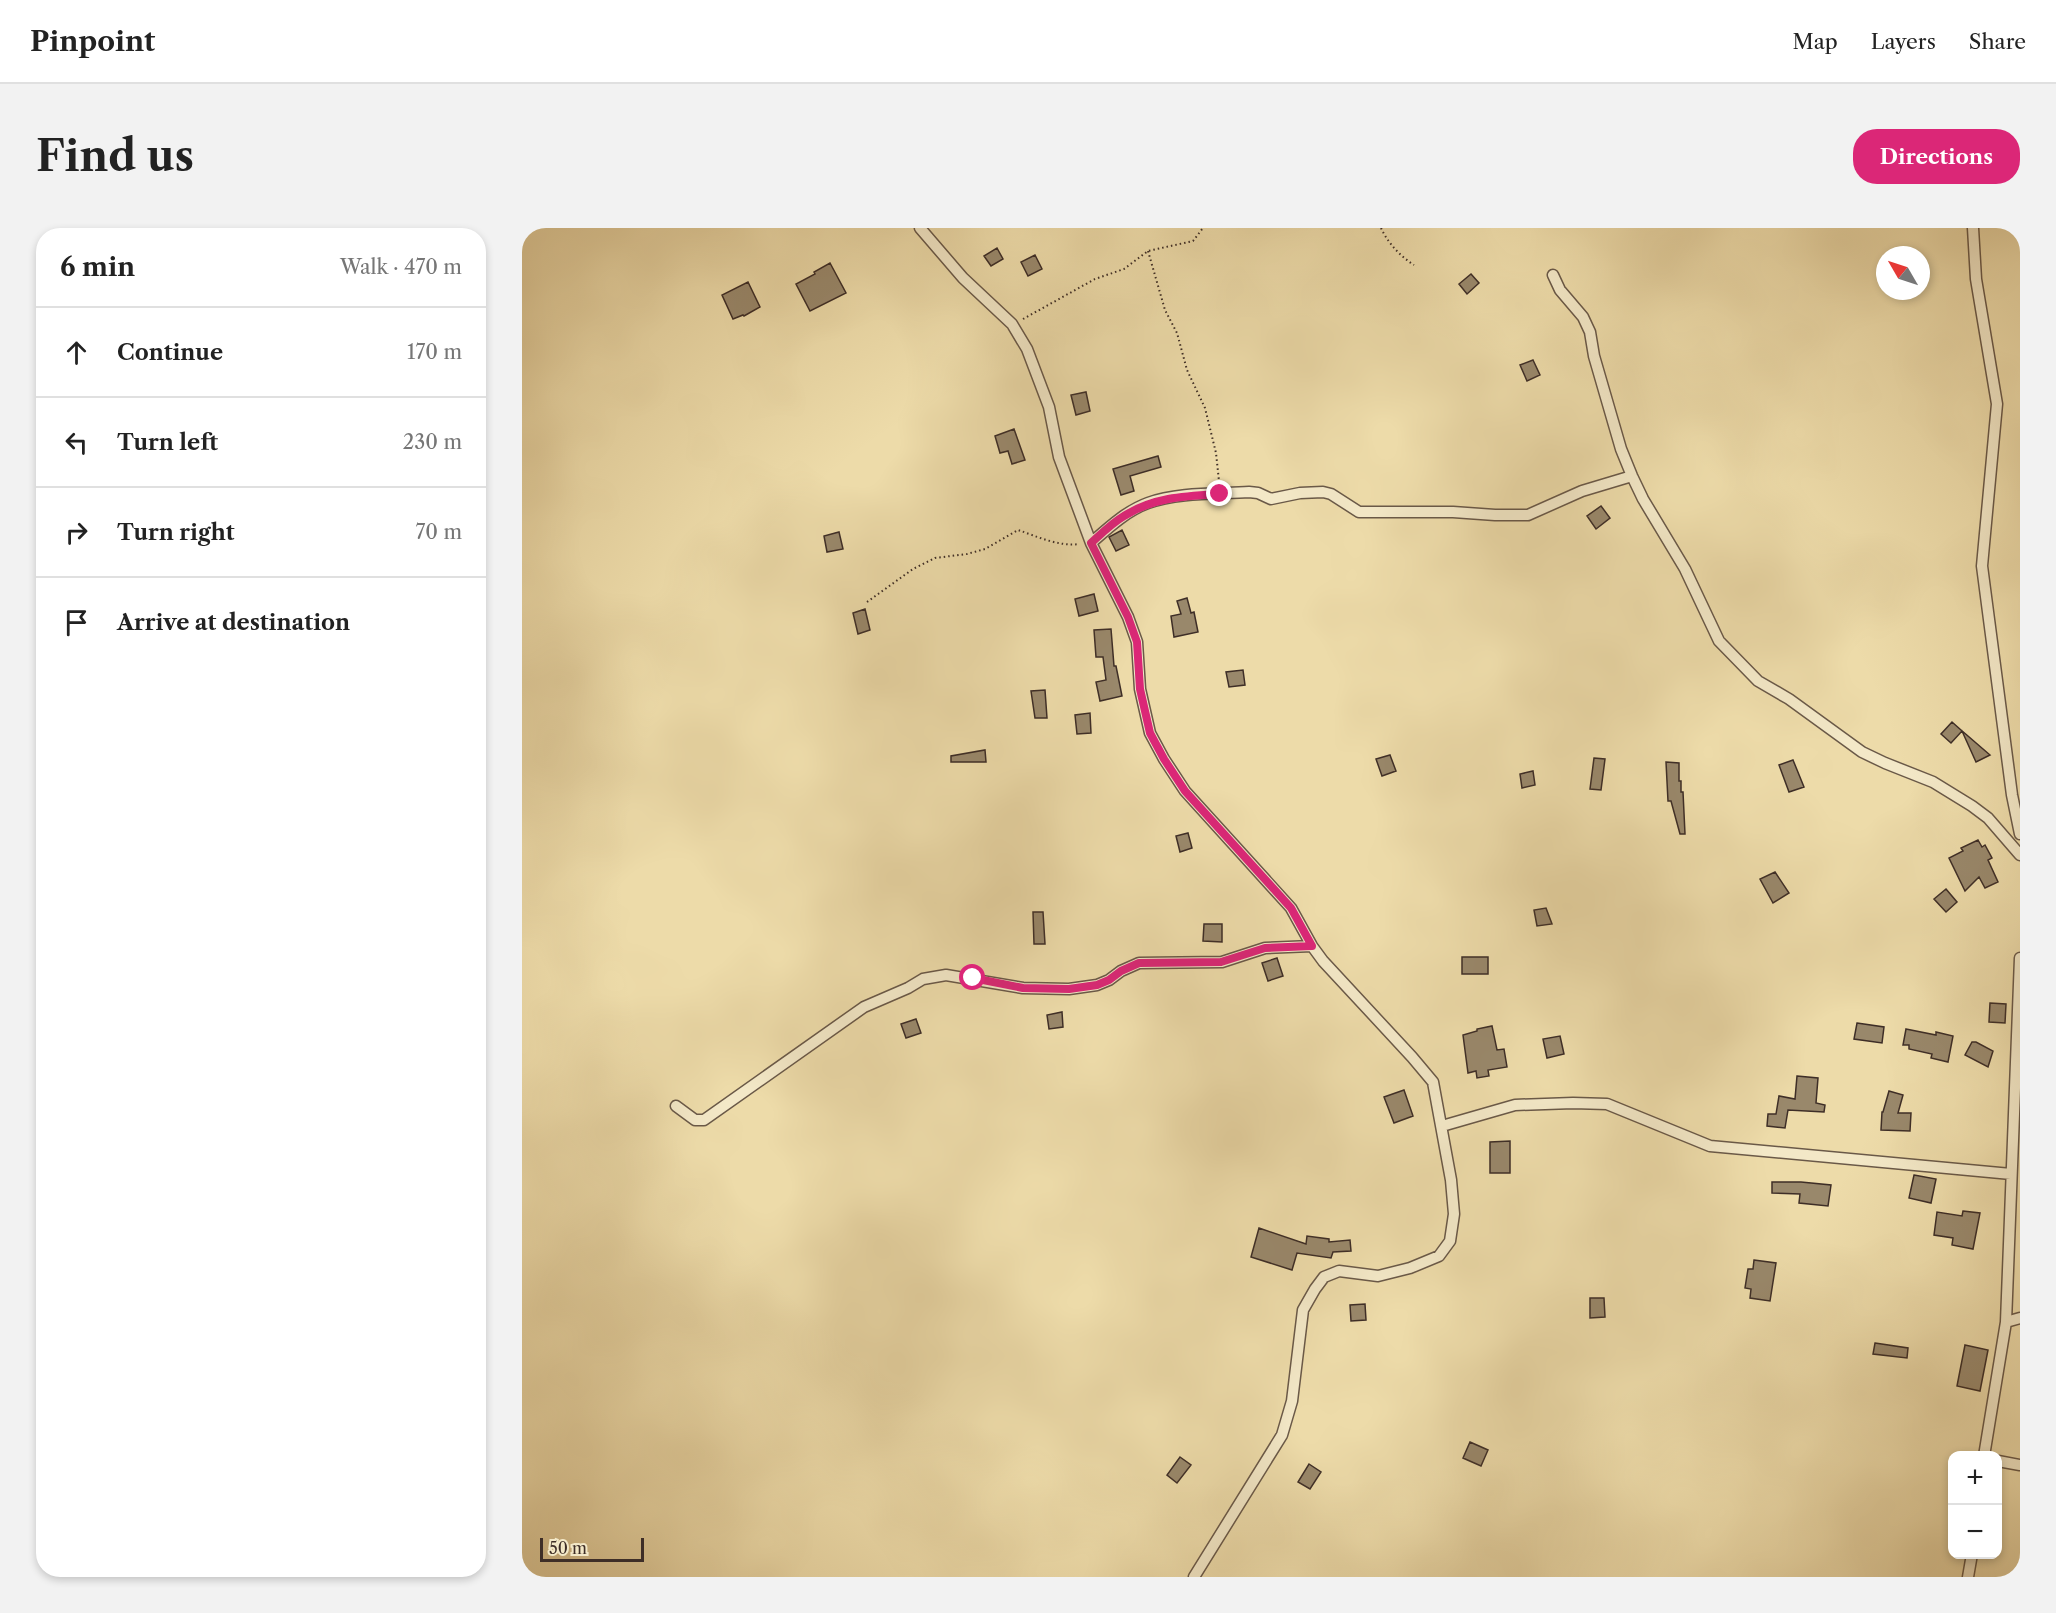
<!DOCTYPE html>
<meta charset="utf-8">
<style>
:root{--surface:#fff;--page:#f2f2f2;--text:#222;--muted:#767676;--line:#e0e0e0;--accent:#db2777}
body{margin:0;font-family:"Libre Caslon Text",serif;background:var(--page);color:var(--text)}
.controls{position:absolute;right:18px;bottom:18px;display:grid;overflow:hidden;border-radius:12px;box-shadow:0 3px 9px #0003}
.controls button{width:54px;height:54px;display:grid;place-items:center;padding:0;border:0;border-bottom:2px solid var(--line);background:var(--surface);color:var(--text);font:30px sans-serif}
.compass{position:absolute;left:1354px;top:18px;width:54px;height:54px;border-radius:50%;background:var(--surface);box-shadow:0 3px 9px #0003;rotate:309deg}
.scale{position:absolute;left:18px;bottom:15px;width:104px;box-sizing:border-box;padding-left:6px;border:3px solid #3e2e27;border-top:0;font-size:16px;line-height:21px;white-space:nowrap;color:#3e2e27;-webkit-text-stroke:4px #f3e8c7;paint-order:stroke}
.stop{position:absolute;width:18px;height:18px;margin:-14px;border:4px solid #db2777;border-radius:50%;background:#fff}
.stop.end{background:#db2777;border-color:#fff;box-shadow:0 2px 6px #0008}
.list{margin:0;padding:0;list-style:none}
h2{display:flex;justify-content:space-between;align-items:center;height:78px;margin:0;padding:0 24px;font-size:26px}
h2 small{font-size:20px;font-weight:400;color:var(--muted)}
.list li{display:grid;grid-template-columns:39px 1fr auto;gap:18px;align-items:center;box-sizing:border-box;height:90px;padding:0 24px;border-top:2px solid var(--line)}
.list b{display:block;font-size:22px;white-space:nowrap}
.list em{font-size:20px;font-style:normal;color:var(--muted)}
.icon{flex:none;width:33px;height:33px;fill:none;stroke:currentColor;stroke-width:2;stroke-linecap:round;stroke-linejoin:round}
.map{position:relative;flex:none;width:1498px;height:1349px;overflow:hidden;border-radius:24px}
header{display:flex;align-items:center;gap:36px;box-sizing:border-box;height:84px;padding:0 30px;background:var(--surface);border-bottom:2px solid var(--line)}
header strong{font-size:28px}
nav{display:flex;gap:33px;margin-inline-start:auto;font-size:21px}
.intro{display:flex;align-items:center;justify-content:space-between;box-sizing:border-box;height:144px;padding:0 36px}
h1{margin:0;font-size:42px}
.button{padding:15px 27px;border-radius:24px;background:var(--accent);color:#fff;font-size:21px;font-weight:700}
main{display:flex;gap:36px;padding:0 36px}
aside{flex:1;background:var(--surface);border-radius:24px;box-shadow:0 3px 9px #0003}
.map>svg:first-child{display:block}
.building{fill:#99886b;stroke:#3e2e27;stroke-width:1.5}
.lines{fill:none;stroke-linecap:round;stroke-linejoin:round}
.minor-casing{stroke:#6a5948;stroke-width:13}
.path{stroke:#3e2e27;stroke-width:2;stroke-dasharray:1.5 3;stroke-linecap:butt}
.minor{stroke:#f3e8c7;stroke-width:10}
.route{stroke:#db2777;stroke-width:8}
</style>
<header>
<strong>Pinpoint</strong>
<nav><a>Map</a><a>Layers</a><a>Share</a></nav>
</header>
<div class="intro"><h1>Find us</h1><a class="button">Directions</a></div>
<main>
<aside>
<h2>6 min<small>Walk · 470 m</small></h2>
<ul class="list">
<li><svg class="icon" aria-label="ahead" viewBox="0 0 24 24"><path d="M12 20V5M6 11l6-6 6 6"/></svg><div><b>Continue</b></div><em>170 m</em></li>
<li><svg class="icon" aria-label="left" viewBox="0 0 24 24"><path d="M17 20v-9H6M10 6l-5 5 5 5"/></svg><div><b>Turn left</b></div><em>230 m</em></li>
<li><svg class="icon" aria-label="right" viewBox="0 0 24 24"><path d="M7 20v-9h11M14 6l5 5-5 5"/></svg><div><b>Turn right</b></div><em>70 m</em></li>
<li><svg class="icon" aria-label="arrive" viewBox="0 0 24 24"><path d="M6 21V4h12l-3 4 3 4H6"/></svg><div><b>Arrive at destination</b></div></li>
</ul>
</aside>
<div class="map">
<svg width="1498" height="1349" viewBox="0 0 1498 1349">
<rect width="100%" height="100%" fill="#eddba9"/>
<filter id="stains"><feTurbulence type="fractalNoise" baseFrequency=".00333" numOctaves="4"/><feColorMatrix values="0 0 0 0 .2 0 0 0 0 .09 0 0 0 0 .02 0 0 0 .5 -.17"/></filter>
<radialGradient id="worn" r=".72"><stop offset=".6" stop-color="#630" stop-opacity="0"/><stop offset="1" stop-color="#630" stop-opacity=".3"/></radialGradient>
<path class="building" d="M475 20 481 31 469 38 462 28Z
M513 27 520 41 506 48 499 34Z
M308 35 324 65 288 83 274 56 293 46 292 44Z
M949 46 957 55 945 66 937 56Z
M226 54 238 79 222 88 221 87 211 91 200 67Z
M1011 132 1018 147 1005 153 998 137Z
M564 164 568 183 554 187 549 167Z
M492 201 503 232 490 236 486 223 478 225 473 208Z
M636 228 639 239 608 248 612 263 599 267 591 241Z
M1079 278 1088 290 1074 301 1065 288Z
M600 302 607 317 594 323 587 309Z
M317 304 321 321 305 324 302 308Z
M572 366 576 383 557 388 553 371Z
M665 370 669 385 672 384 676 404 652 409 649 388 659 386 655 373Z
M343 381 348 402 336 406 331 385Z
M589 401 592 438H594L600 468 578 473 574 454 584 452 581 429H574L572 402Z
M721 442 723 457 707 459 704 444Z
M523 462 525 490H513L509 463Z
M568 485 569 505 555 506 553 487Z
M1430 494 1439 502 1468 527 1454 534 1440 503 1429 515 1419 506Z
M463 522 464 534H429V528Z
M868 527 874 543 860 548 854 531Z
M1072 530 1083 531 1079 562 1068 561Z
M1271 532 1282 559 1267 564 1257 537Z
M1144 534 1157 535V553H1159V564H1161L1163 606H1158L1149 573H1146Z
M1011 543 1013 557 1000 560 998 546Z
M666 605 670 620 658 624 654 608Z
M1456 612 1460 619 1463 617 1470 630 1466 632 1476 654 1463 660 1457 649 1443 663 1427 630 1441 623 1439 620Z
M1253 644 1267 665 1251 675 1238 651Z
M1424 661 1435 674 1424 684 1412 671Z
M1024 680 1030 696 1015 698 1012 682Z
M511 684H521L523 716H512Z
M682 696H700V714L681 713Z
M940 729H966V746H940Z
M755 730 761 748 746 753 740 735Z
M1468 775 1484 776 1483 795 1467 794Z
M540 784 541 799 527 801 525 787Z
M394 791 399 805 384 810 379 796Z
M1335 795 1362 799 1360 815 1332 811Z
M970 798 975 822 982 821 985 839 966 842 967 848 955 850 954 843 946 845 941 807 955 803V801Z
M1384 801 1414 807V804L1431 808 1426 834 1409 830 1410 826 1387 821V817H1381Z
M1038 808 1042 826 1025 830 1021 811Z
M1450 814H1454L1471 823 1466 839 1443 827Z
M1275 848 1296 850 1294 875 1303 877 1302 884 1266 882 1263 900 1245 898 1246 886H1254L1257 868 1273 871Z
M882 862 891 888 872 895 862 869Z
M1367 863 1381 867 1376 885H1389L1388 903 1359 902 1360 884H1361Z
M988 913V945H968V914Z
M1392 947 1414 951 1409 975 1387 970Z
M1250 954H1279L1309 957 1306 978 1277 975 1278 966 1250 965Z
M1441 983 1458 985 1451 1021 1430 1017 1431 1010 1412 1007 1415 984 1440 988Z
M737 1000 784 1016 785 1008 807 1011V1014L828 1012 829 1023 811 1024 809 1030 775 1025 770 1042 729 1029Z
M1232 1032 1254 1035 1248 1073 1228 1070 1229 1061 1223 1060 1226 1041H1231Z
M1068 1070H1082L1083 1089 1068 1090Z
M843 1076 844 1092 829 1093 828 1077Z
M1353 1115 1386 1120 1385 1130 1351 1126Z
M1443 1117 1466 1122 1458 1163 1435 1158Z
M948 1214 966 1222 959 1238 941 1230Z
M658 1229 669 1237 655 1255 645 1247Z
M787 1236 799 1244 788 1261 776 1254Z"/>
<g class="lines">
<g class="minor-casing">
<path id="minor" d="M398 0 441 50 490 96 505 121 527 179 537 229 569 315 606 389 615 414 618 461 628 505 642 531 663 563 769 680 790 718 801 733 890 829 911 854 929 952 932 986 928 1013 917 1028 888 1040 856 1048 817 1043 802 1049 793 1061 781 1082 770 1173 760 1207 672 1349
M1451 0 1454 51 1475 176 1460 338 1490 567 1498 606
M1031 47 1038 62 1061 89 1068 104 1072 128 1099 221 1110 248 1121 271 1163 341 1197 413 1236 453 1267 471 1340 524 1363 535 1411 554 1450 578 1466 590 1498 627
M569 315C586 300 604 283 626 275 655 264 696 266 727 264L736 265 749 271 778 265 801 264 809 266 837 284H931L973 287H1006L1060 263 1110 248
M154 878 173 892H182L342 779 386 760 401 751 424 747 501 760 547 761 575 757 587 752 599 743 617 735 700 734 743 720 790 718
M920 898 993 877 1051 875 1085 876 1188 918 1489 946
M1484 1094 1498 1090
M1462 1228 1484 1094 1498 730
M1476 1233 1498 1237
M1446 1349 1450 1326"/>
</g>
<path class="path" d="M859 0C866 15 878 28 892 37
M626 23 643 82 655 105 665 142 683 180 694 225 697 253
M501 91 573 51 602 41 626 23 671 13 681 0
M345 374 391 341 413 330 445 326 463 321 496 302C514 308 537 319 557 316"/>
<use href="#minor" class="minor"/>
</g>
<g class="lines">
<path class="route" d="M451 750 501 760 547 761 575 757 587 752 599 743 617 735 699 734 743 720 790 718 769 680 663 563 642 531 628 505 618 461 615 414 606 389 569 315C579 306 590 295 602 288 632 269 664 268 698 266"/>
</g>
<rect width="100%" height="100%" filter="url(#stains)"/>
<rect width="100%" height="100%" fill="url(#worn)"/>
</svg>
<div class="controls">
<button>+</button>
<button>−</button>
</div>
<svg class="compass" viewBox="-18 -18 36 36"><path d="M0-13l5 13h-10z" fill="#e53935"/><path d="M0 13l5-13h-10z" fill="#767676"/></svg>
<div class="scale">50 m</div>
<div class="stop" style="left:451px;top:750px"></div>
<div class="stop end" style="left:698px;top:266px"></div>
</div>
</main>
